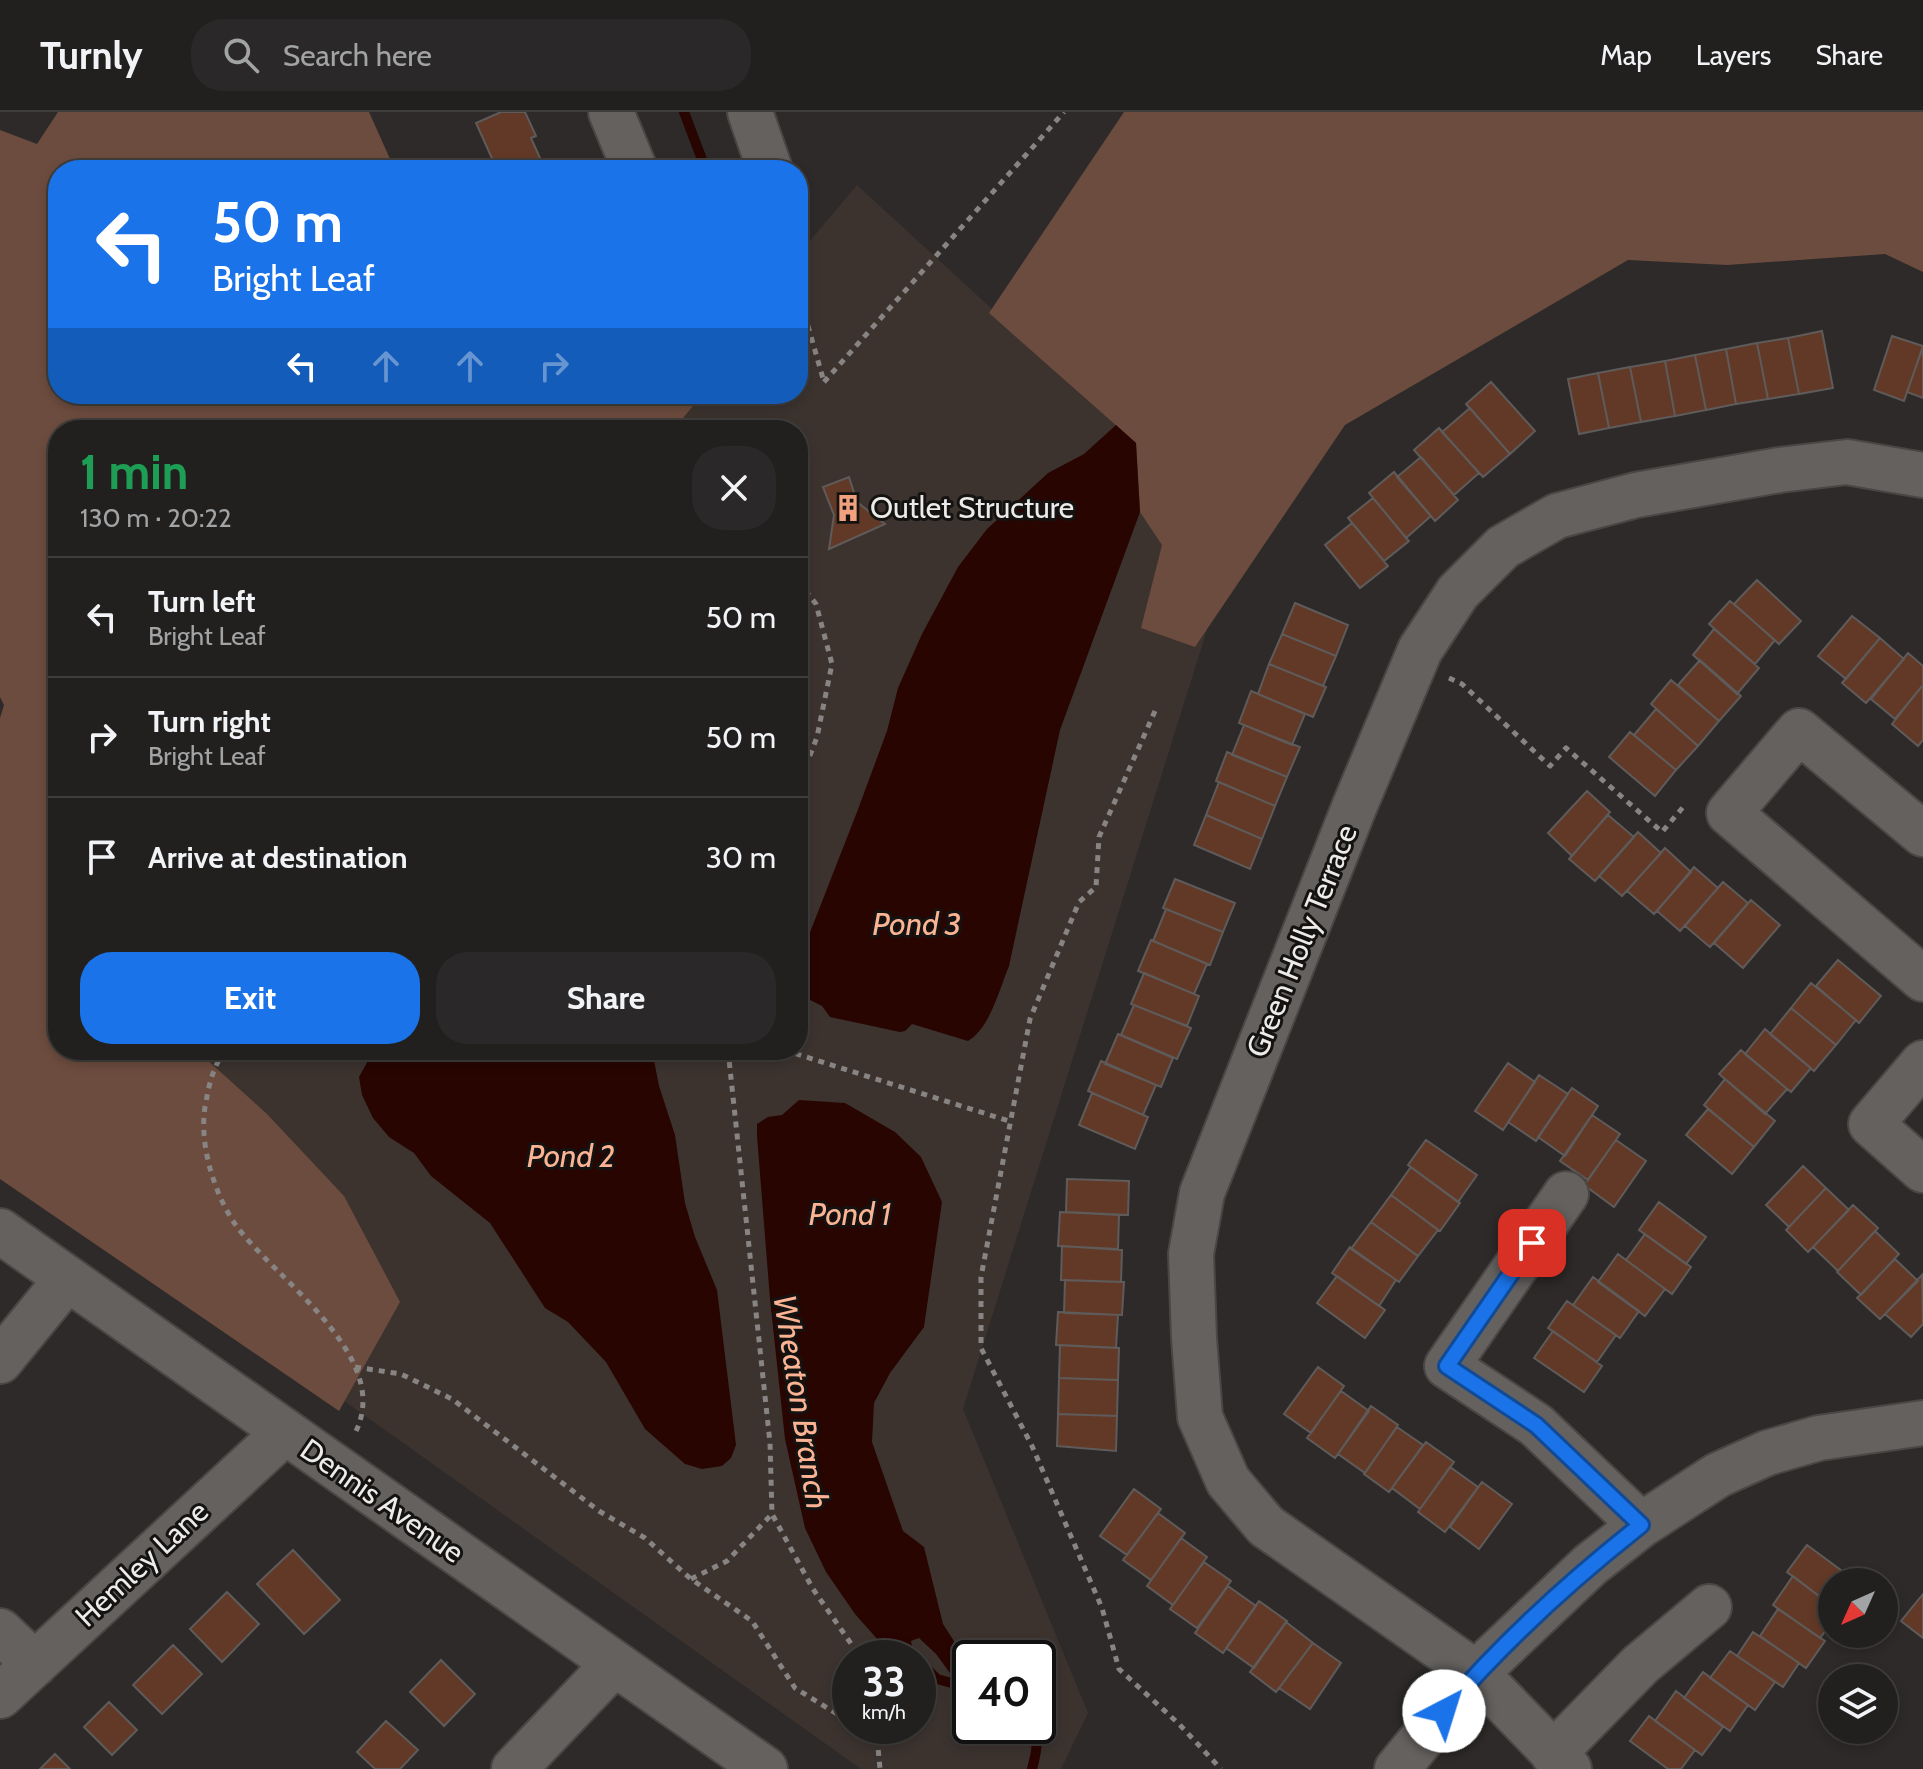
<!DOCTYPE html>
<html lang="en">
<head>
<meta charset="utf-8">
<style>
  body { margin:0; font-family:Cabin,sans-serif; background:#2a2828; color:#f1f3f6; height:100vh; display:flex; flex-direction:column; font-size:30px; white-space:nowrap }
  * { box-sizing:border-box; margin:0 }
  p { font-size:26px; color:#a2a3a4 }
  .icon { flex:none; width:44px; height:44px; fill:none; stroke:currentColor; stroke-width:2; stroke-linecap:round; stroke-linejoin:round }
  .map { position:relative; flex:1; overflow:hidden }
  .drawer { position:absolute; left:48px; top:308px; width:760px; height:640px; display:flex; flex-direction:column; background:#22201f; border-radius:32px; box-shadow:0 4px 12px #0003,0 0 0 2px #3f3e3d }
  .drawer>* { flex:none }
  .hud { position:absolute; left:48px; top:48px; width:760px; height:244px; border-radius:32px; box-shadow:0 4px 12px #0003,0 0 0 2px #3f3e3d; background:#1a73e8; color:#fff; overflow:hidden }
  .needle { width:52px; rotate:225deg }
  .tools { position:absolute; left:1818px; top:1456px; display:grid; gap:16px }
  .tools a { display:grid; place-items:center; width:80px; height:80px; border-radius:50%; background:#22201f; box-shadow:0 4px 12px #0003,0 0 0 2px #3f3e3d; font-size:40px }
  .speed { position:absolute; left:832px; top:1528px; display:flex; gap:16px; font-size:40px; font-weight:700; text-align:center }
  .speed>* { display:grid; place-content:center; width:104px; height:104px; border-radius:50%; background:#22201f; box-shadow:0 4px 12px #0003,0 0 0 2px #3f3e3d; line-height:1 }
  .speed small { font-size:20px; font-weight:400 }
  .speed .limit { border:4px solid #111; border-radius:12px; background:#fff; color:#111 }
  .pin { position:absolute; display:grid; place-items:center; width:68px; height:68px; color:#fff; margin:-34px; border-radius:16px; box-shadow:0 4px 12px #0006 }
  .me { position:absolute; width:88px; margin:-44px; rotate:40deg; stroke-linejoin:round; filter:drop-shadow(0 0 6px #0008) }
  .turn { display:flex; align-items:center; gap:28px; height:168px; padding:0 32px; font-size:36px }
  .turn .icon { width:104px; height:104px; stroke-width:2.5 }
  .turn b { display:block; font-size:56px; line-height:68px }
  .lanes { display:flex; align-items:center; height:76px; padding:0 32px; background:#0003; justify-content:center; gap:40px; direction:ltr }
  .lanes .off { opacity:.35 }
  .round { display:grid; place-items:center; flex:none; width:84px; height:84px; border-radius:32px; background:#2a2828 }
  .head { display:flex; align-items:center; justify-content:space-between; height:136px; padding:0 32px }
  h1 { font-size:48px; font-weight:700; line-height:60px; color:#1e9e55 }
  .primary-button { display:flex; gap:16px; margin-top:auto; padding:16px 32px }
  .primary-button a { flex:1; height:92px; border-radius:32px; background:#1a73e8; color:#fff; font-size:32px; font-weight:700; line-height:92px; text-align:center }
  .primary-button a+a { background:#2a2828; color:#f1f3f6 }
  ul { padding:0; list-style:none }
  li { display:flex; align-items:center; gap:24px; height:120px; padding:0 32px; border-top:2px solid #3f3e3d }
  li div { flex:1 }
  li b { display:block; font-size:30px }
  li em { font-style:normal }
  header { display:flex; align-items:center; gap:48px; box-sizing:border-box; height:112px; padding:0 40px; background:#22201f; border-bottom:2px solid #3f3e3d }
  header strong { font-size:38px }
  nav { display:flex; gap:44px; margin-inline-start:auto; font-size:28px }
  .search { width:560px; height:72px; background:#2a2828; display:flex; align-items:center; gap:20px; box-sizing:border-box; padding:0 28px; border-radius:32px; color:#a2a3a4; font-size:30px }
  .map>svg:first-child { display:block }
  .built { fill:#3c332f; fill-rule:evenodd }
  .green { fill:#6c4c3e }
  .water { fill:#280500 }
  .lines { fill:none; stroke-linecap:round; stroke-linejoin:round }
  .stream { stroke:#280500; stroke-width:10 }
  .building { fill:#623927; stroke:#5e5b5a; stroke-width:2 }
  .minor-casing { stroke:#494745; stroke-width:48 }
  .path { stroke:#878483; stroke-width:5; stroke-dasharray:6 6; stroke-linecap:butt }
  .minor { stroke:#64615f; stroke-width:44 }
  .route-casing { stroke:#114b97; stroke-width:20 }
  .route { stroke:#1a73e8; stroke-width:14 }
  .labels { text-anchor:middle; stroke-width:6; stroke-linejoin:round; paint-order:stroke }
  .poi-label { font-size:30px; fill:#edebea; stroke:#141312; text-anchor:start }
  .street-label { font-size:30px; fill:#edebea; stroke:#141312 }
  .water-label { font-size:32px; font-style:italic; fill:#fcb394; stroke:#141312 }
</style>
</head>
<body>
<header>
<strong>Turnly</strong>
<div class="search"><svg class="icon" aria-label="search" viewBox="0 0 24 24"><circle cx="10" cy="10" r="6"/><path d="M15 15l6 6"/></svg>Search here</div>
<nav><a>Map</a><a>Layers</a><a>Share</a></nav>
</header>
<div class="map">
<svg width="1923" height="1657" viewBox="0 0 1923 1657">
  <rect width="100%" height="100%" fill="#2d2a29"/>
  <path class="built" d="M 857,73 L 1237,422 L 963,1297 L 1088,1601 L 1061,1657 L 861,1657 L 21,1059 L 124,938 L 798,938 L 798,318 L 649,318 L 680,282 L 798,282 L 798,143 ZM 850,1546 L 918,1546 L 918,1614 L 850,1614 ZM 970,1546 L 1038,1546 L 1038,1614 L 970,1614 Z"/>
  <path class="green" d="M 58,0 L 369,0 L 395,58 L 58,58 L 58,282 L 703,282 L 673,318 L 58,318 L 58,938 L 196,938 L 267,1002 L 344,1084 L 400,1190 L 339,1299 L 0,1067 L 0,606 L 4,593 L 0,585 L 0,18 L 37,32 Z
    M 1124,0 L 1923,0 L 1923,160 L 1885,142 L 1727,153 L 1628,148 L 1345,313 L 1195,535 L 1141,516 L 1162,433 L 1140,400 L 1136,331 L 989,201 Z"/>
  <path class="water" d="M 1116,313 L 1136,331 L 1140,400 L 1060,618 L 1009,854 C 999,878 990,916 968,929 L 912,912 L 905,919 L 900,920 L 830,905 L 822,894 L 798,882 L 798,851 L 857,700 L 887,619 L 898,576 L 922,522 L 958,455 L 987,417 L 1011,395 L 1048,361 L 1084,342 Z
    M 374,938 L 652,938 L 659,974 L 675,1023 L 685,1091 L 695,1125 L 717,1178 L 736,1333 L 731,1346 L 722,1354 L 702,1357 L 685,1352 L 645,1317 L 606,1250 L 568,1210 L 545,1196 L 490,1111 L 431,1064 L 414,1041 L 389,1025 L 373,1006 L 362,983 L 359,965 Z
    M 799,988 L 845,991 L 895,1020 L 921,1045 L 942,1090 L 924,1215 L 890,1261 L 874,1291 L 872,1330 L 903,1419 L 924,1435 L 943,1512 L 970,1554 L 970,1588 L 936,1542 L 919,1526 L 911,1529 L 914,1546 L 898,1546 L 886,1537 L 855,1502 L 826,1460 L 805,1416 L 785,1327 L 770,1187 L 757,1024 L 757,1012 L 768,1005 L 782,1003 Z
    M 1038,1612 L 1048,1613 L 1050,1624 L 1037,1633 L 998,1614 L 1038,1614 Z"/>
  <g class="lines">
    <path class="stream" d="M 684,0 L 706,58
      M 918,1549 L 937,1567 L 970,1576
      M 1026,1614 C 1042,1625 1036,1641 1032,1657"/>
  </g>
  <path class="building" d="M 501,0 L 525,0 L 536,24 L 531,26 L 544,55 L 537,58 L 485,58 L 495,53 L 476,11 Z
    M 1822,219 L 1833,276 L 1799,282 L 1788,226 Z
    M 1892,224 L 1923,234 L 1904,289 L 1874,278 Z
    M 1788,226 L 1799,282 L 1768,287 L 1757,231 Z
    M 1757,231 L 1768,287 L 1736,292 L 1726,237 Z
    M 1923,235 L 1923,286 L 1907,280 Z
    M 1726,237 L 1736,292 L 1706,298 L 1695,243 Z
    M 1695,243 L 1706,298 L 1675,304 L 1665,249 Z
    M 1665,249 L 1675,304 L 1641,310 L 1630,255 Z
    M 1630,255 L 1641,310 L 1609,316 L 1598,261 Z
    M 1598,261 L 1609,316 L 1579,322 L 1568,267 Z
    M 1491,270 L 1535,319 L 1510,342 L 1466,292 Z
    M 1470,296 L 1510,342 L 1483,365 L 1442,320 Z
    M 1439,316 L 1479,361 L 1454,383 L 1414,338 Z
    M 1421,345 L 1458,388 L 1435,409 L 1397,365 Z
    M 1394,360 L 1431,404 L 1406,426 L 1369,381 Z
    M 849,365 L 857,390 L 885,412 L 829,437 L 834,403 L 823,375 Z
    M 1373,386 L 1409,429 L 1384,449 L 1348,406 Z
    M 1352,411 L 1388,454 L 1360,476 L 1325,433 Z
    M 1757,468 L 1801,509 L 1779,532 L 1734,492 Z
    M 1730,489 L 1775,528 L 1755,552 L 1709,512 Z
    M 1295,491 L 1348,513 L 1336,544 L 1282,522 Z
    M 1852,504 L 1880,526 L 1846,567 L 1818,544 Z
    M 1714,517 L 1759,556 L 1737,582 L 1693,543 Z
    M 1282,522 L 1336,544 L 1323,574 L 1269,552 Z
    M 1880,526 L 1904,547 L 1866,591 L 1842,571 Z
    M 1908,541 L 1923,554 L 1923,573 L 1895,607 L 1871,587 Z
    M 1700,548 L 1741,584 L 1719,609 L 1678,573 Z
    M 1269,552 L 1326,575 L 1313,605 L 1258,582 Z
    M 1671,568 L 1719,609 L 1698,634 L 1651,592 Z
    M 1923,573 L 1923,628 L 1918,634 L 1892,612 Z
    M 1251,579 L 1305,602 L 1292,633 L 1239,611 Z
    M 1656,597 L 1698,634 L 1676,658 L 1634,623 Z
    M 1244,613 L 1300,635 L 1287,665 L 1232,643 Z
    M 1630,620 L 1676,658 L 1655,684 L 1609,645 Z
    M 1227,640 L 1287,665 L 1275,694 L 1216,669 Z
    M 1219,670 L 1275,694 L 1262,727 L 1206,703 Z
    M 1587,679 L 1610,700 L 1572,744 L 1548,721 Z
    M 1206,703 L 1262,727 L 1250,757 L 1194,733 Z
    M 1608,703 L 1634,725 L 1595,769 L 1569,747 Z
    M 1638,720 L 1661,741 L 1622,784 L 1599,764 Z
    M 1665,736 L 1691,760 L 1654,802 L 1627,779 Z
    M 1694,755 L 1718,776 L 1680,819 L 1657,799 Z
    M 1175,767 L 1235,791 L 1223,820 L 1163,796 Z
    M 1723,770 L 1748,791 L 1710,835 L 1685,814 Z
    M 1751,788 L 1780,813 L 1743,856 L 1714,831 Z
    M 1166,797 L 1223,820 L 1210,853 L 1153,829 Z
    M 1151,828 L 1207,852 L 1194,882 L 1138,859 Z
    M 1838,848 L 1881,884 L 1859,911 L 1816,874 Z
    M 1144,861 L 1199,884 L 1187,914 L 1131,892 Z
    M 1811,871 L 1856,908 L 1836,933 L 1791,896 Z
    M 1134,893 L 1191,916 L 1177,947 L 1121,923 Z
    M 1791,896 L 1836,933 L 1814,959 L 1770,922 Z
    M 1765,917 L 1811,956 L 1791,980 L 1745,942 Z
    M 1118,922 L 1173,946 L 1161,975 L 1105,952 Z
    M 1741,938 L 1787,977 L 1765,1002 L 1719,962 Z
    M 1101,949 L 1156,973 L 1143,1003 L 1088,979 Z
    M 1508,951 L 1535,970 L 1503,1018 L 1475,999 Z
    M 1539,963 L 1568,982 L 1536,1029 L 1508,1010 Z
    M 1725,967 L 1775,1009 L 1754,1035 L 1704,993 Z
    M 1572,976 L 1598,994 L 1565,1044 L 1538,1025 Z
    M 1092,981 L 1148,1005 L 1135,1037 L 1079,1013 Z
    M 1708,997 L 1754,1035 L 1732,1062 L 1686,1023 Z
    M 1592,1003 L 1620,1022 L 1588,1068 L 1560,1049 Z
    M 1426,1028 L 1477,1063 L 1458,1090 L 1408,1053 Z
    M 1616,1028 L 1646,1049 L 1614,1095 L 1584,1073 Z
    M 1803,1054 L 1826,1076 L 1789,1115 L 1766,1093 Z
    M 1411,1055 L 1460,1091 L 1440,1119 L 1391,1083 Z
    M 1067,1067 L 1129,1069 L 1128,1103 L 1066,1100 Z
    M 1826,1076 L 1849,1098 L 1808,1140 L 1786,1118 Z
    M 1391,1083 L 1438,1118 L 1418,1144 L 1371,1110 Z
    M 1659,1090 L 1706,1125 L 1686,1152 L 1639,1118 Z
    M 1853,1093 L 1878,1116 L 1838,1159 L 1813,1135 Z
    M 1060,1100 L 1119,1103 L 1118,1137 L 1058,1134 Z
    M 1371,1110 L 1418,1144 L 1399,1170 L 1351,1137 Z
    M 1875,1119 L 1899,1142 L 1861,1183 L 1837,1160 Z
    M 1645,1122 L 1691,1155 L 1672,1182 L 1626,1148 Z
    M 1062,1134 L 1122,1138 L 1121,1170 L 1061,1168 Z
    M 1350,1135 L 1396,1168 L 1379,1194 L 1332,1161 Z
    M 1618,1142 L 1665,1177 L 1645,1204 L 1598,1170 Z
    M 1895,1147 L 1918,1169 L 1880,1207 L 1857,1186 Z
    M 1922,1163 L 1923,1212 L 1911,1225 L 1885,1202 Z
    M 1337,1164 L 1385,1198 L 1365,1226 L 1317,1191 Z
    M 1593,1165 L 1639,1199 L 1620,1226 L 1573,1193 Z
    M 1065,1168 L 1124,1170 L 1122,1203 L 1064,1201 Z
    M 1567,1189 L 1616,1223 L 1597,1250 L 1548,1216 Z
    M 1058,1200 L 1118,1203 L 1116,1236 L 1056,1233 Z
    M 1553,1219 L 1602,1254 L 1584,1280 L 1534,1246 Z
    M 1060,1233 L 1119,1236 L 1118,1268 L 1059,1266 Z
    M 1318,1255 L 1344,1274 L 1311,1321 L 1284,1302 Z
    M 1059,1266 L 1118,1268 L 1117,1304 L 1058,1302 Z
    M 1341,1279 L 1369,1299 L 1335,1346 L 1307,1326 Z
    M 1371,1294 L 1398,1313 L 1365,1361 L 1338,1342 Z
    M 1058,1302 L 1117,1304 L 1116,1339 L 1057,1334 Z
    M 1397,1315 L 1423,1333 L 1389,1380 L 1364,1362 Z
    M 1426,1330 L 1454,1350 L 1420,1397 L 1392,1376 Z
    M 1450,1355 L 1478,1375 L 1445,1420 L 1418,1400 Z
    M 1482,1370 L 1512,1392 L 1479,1437 L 1450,1415 Z
    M 1134,1377 L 1161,1397 L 1127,1443 L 1100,1424 Z
    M 1158,1401 L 1185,1421 L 1151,1468 L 1123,1448 Z
    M 1181,1426 L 1207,1445 L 1173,1493 L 1147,1474 Z
    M 1807,1433 L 1853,1467 L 1851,1470 L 1832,1470 L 1832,1494 L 1787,1460 Z
    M 293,1438 L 340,1488 L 304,1522 L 257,1472 Z
    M 1204,1450 L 1231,1469 L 1197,1516 L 1170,1497 Z
    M 1793,1464 L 1832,1494 L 1832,1510 L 1820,1526 L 1773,1493 Z
    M 1228,1474 L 1256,1494 L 1223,1541 L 1195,1521 Z
    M 227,1480 L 259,1512 L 222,1550 L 190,1517 Z
    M 1923,1482 L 1923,1526 L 1901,1509 Z
    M 1259,1489 L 1287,1509 L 1254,1556 L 1226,1536 Z
    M 1778,1497 L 1825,1529 L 1806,1556 L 1760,1524 Z
    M 1286,1510 L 1313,1531 L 1276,1580 L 1250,1560 Z
    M 1753,1520 L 1799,1551 L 1783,1575 L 1737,1544 Z
    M 1313,1531 L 1341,1551 L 1310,1597 L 1279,1576 Z
    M 173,1533 L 202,1562 L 162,1602 L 133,1573 Z
    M 1730,1539 L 1775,1570 L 1755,1598 L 1710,1566 Z
    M 441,1548 L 475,1582 L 444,1614 L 410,1580 Z
    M 1703,1560 L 1748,1593 L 1730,1619 L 1684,1586 Z
    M 1676,1579 L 1723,1615 L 1702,1643 L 1655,1609 Z
    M 109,1590 L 137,1618 L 112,1643 L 84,1615 Z
    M 1649,1604 L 1695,1638 L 1681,1657 L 1668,1657 L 1630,1629 Z
    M 386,1609 L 418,1638 L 400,1657 L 375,1657 L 357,1640 Z
    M 55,1642 L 70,1657 L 40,1657 Z"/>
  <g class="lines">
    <g class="minor-casing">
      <path id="minor" d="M 611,0 L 635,58
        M 750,0 L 770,58
        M 1923,722 L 1799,619 L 1729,701 L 1923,867
        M 1923,951 L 1871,1012 L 1923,1058
        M 1566,1082 L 1447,1254 L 1536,1313 L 1641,1413
        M 0,1119 L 765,1657
        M 0,1249 L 67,1167
        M 0,1519 L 35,1552
        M 0,1584 L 284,1321
        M 1553,1642 L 1640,1553 L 1709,1495
        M 514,1657 L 614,1552
        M 1397,1657 L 1476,1561 L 1590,1453 L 1641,1413 L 1718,1363 L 1767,1341 L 1819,1326 L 1923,1311
        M 1569,1657 L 1476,1561 L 1266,1414 L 1228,1369 L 1200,1305 L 1194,1226 L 1191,1142 L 1202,1081 L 1355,693 L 1420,538 L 1458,480 L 1503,435 L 1557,404 L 1636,383 L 1780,358 L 1847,350 L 1923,363"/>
    </g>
    <path class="path" d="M 798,179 L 824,270
      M 824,270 L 1064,0
      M 798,469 L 816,492 L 832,552 L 817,625 L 798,675
      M 1449,566 L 1462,572 L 1550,654 L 1566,636 L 1662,720 L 1684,694
      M 1155,599 L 1099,725 L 1096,775 L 1079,790 L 1030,907 L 981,1165 L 981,1236 L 1032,1334 L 1102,1496 L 1119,1557 L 1179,1612 L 1221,1657
      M 225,938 C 212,957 209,973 205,995 C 199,1032 214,1081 235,1112 C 273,1166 397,1245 354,1323
      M 728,938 L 770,1331 L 772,1402 L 813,1477 L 861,1546
      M 784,938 L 1012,1010
      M 355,1255 L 401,1262 L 452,1287 L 599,1399 L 645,1426 L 691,1467 L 752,1509 L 795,1576 L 850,1610
      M 691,1467 L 727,1449 L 772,1402
      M 856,1614 L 877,1627
      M 876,1614 L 880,1657"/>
    <use href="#minor" class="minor"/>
  </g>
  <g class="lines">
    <g class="route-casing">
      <path id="route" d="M 1444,1599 C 1503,1530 1570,1469 1641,1413 L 1536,1313 L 1447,1254 L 1532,1131"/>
    </g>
    <use href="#route" class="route"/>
  </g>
  <defs>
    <g id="building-bare" transform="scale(2.16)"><path d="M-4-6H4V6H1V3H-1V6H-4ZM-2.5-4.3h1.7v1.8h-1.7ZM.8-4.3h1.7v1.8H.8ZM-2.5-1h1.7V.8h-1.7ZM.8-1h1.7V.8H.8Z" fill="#f2a17e" stroke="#141312" stroke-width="2.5" paint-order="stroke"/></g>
  </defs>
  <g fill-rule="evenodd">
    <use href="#building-bare" x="848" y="396"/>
  </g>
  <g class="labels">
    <g class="poi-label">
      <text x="870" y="406">Outlet Structure</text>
    </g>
    <g class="street-label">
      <text transform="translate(1302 829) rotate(-68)" y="10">Green Holly Terrace</text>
      <text transform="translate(382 1389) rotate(35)" y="10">Dennis Avenue</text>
      <text transform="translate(142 1452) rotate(-43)" y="10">Hemley Lane</text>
    </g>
    <g class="water-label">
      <text x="917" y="823">Pond 3</text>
      <text x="571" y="1055">Pond 2</text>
      <text x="850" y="1113">Pond 1</text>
      <text transform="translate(801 1290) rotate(81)" y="11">Wheaton Branch</text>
    </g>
  </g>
</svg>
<div class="tools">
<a><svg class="needle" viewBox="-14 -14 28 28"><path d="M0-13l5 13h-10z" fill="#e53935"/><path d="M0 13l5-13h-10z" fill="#a2a3a4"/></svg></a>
<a><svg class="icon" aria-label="layers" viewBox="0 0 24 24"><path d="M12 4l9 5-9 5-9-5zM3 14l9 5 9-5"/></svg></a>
</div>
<div class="speed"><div>33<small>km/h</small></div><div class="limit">40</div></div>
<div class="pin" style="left:1532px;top:1131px;background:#d93025"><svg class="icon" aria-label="arrive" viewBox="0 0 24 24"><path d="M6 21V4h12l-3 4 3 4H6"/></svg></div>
<svg class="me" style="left:1444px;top:1599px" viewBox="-20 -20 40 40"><circle r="19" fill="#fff"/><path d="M0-13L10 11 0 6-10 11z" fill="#1a73e8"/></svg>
<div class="hud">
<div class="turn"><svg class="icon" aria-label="left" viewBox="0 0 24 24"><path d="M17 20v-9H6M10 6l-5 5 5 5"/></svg><div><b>50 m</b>Bright Leaf</div></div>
<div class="lanes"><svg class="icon" aria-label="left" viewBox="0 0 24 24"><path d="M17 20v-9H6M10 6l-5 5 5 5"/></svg><svg class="icon off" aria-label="ahead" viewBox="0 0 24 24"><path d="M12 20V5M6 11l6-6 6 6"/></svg><svg class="icon off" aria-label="ahead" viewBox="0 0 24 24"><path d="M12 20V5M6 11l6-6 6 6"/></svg><svg class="icon off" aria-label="right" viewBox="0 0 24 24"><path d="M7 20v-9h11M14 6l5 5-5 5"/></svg></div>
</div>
<section class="drawer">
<div class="head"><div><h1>1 min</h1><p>130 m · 20:22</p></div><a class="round"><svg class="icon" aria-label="close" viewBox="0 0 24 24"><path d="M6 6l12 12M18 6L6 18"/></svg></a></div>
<ul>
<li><svg class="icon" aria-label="left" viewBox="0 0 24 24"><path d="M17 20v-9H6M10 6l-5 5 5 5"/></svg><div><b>Turn left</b><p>Bright Leaf</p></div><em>50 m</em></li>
<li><svg class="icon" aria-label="right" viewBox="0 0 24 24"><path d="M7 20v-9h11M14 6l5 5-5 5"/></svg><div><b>Turn right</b><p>Bright Leaf</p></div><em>50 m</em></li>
<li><svg class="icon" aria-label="arrive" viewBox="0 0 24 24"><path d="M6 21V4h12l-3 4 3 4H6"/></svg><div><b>Arrive at destination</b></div><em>30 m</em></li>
</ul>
<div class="primary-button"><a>Exit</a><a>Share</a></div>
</section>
</div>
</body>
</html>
